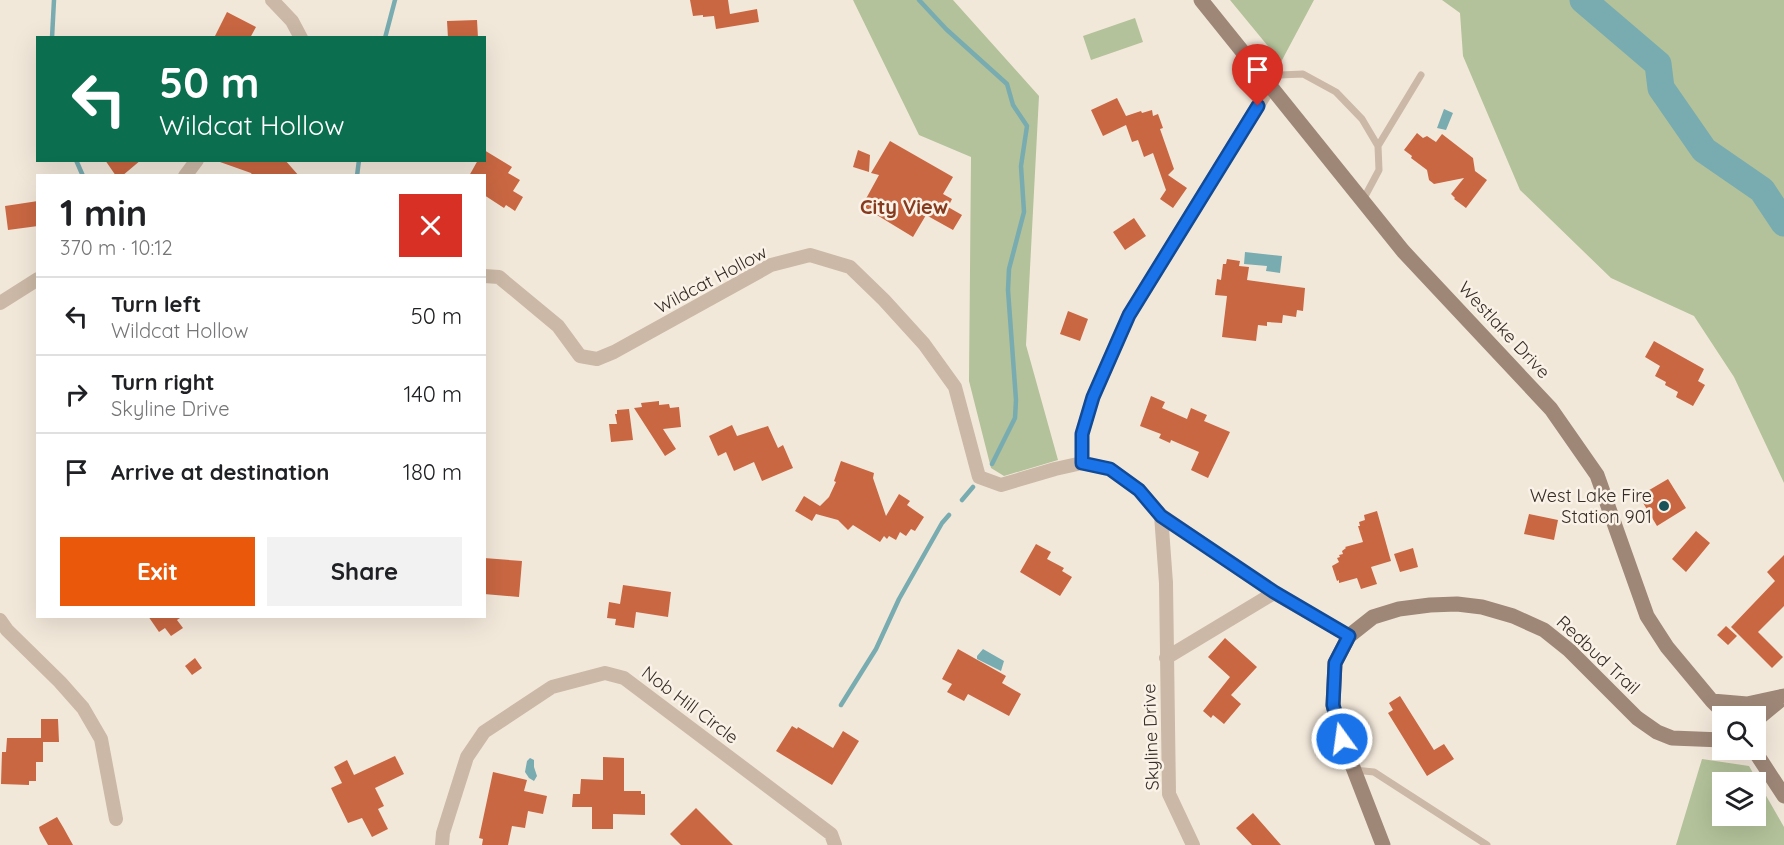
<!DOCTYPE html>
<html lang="en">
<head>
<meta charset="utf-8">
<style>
  body { margin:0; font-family:Quicksand,sans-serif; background:#f2f2f2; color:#202124; height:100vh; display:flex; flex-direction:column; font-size:22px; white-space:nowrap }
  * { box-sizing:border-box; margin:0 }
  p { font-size:20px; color:#757577 }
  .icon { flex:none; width:33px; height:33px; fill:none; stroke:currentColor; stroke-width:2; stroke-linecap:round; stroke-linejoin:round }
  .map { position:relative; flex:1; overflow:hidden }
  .drawer { position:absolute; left:36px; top:174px; width:450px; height:444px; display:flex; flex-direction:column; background:#fff; border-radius:0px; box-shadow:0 6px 24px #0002 }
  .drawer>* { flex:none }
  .top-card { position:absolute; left:36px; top:36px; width:450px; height:126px; border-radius:0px; box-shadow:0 6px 24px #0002; background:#0b6e4f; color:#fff; overflow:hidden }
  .controls { position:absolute; left:1712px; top:706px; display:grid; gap:12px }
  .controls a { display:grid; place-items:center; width:54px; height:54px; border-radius:0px; background:#fff; box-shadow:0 6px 24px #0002; font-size:30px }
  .pin { position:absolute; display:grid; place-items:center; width:51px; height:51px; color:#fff; margin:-62px -26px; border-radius:50% 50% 50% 0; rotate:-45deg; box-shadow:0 0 6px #0007 }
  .pin .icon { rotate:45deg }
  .me { position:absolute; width:66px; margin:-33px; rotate:346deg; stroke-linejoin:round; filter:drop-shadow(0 0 4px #0008) }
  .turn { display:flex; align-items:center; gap:21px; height:126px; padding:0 24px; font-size:27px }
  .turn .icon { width:78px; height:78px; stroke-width:2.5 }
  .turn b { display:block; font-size:42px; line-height:51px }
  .round { display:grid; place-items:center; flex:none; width:63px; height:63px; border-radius:0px; background:#f2f2f2 }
  .headline { display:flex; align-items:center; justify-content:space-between; height:102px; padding:0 24px }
  h1 { font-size:36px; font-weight:700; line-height:45px }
  .primary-button { display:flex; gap:12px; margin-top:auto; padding:12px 24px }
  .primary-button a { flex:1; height:69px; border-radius:0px; background:#ea580c; color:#fff; font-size:24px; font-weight:700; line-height:69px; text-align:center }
  .primary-button a+a { background:#f2f2f2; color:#202124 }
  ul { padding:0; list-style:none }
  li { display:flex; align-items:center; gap:18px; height:78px; padding:0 24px; border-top:2px solid #e0e0e0 }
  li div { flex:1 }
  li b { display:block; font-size:22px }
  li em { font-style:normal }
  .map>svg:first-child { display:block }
  .green { fill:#b3c29a; fill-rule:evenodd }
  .water { fill:#78acb0 }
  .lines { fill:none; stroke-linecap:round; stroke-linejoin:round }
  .stream { stroke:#78acb0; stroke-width:4.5 }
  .river { stroke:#78acb0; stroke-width:27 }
  .building { fill:#c96742 }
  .lane { stroke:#cbb8a6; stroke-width:7 }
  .street { stroke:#cbb8a6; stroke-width:14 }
  .secondary { stroke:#9e8777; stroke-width:15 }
  .route-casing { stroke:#114b97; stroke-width:15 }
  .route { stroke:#1a73e8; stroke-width:10 }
  .poi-dot { fill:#1c5259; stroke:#faf2e7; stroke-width:2 }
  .labels { text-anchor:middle; stroke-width:5; stroke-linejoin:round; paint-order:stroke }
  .street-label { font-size:18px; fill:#362c27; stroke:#faf2e7 }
  .poi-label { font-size:18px; fill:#362c27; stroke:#faf2e7; text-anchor:end }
  .neighbourhood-label { font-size:20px; font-weight:bold; fill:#873b1e; stroke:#faf2e7 }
</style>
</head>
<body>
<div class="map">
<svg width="1784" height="845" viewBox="0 0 1784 845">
  <rect width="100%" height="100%" fill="#f2e8da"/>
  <path class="green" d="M 853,0 L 953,0 L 1039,96 L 1026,345 L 1058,460 L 1004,476 L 991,468 L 969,381 L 971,157 L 919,135 Z
    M 1230,0 L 1314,0 L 1281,62 Z
    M 1442,0 L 1784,0 L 1784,483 L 1734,377 L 1694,316 L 1611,278 L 1520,190 L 1463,56 L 1460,13 Z
    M 1135,18 L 1143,42 L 1091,60 L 1083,36 Z
    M 1702,759 L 1749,766 L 1784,827 L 1784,845 L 1676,845 ZM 1722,783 L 1755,783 L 1755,816 L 1722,816 Z"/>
  <path class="water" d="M 1444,109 L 1453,113 L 1446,130 L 1437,128 Z
    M 1245,252 L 1282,256 L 1280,273 L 1266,271 L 1267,266 L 1244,264 Z
    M 983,649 L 1004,661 L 1001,671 L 977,659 L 977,656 Z
    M 530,758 L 534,760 L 534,767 L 537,776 L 534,781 L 529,778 L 525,772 L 527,761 Z"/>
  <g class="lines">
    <path class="stream" d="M 919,0 L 946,29 L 1007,84 L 1013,105 L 1027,126 L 1021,166 L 1024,212 L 1009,269 L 1008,290 L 1016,400 L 1015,418 L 992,464
      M 52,38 L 54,0
      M 385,38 L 395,0
      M 76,160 L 83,176
      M 357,176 L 359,160
      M 962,500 L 973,487
      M 841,705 L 876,649 L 899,599 L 942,523 L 949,515"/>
    <path class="river" d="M 1583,0 L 1658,64 L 1661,88 L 1704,150 L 1762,190 L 1784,223"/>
  </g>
  <path class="building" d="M 690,0 L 728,0 L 730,14 L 757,9 L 759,22 L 716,29 L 714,16 L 703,17 L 703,15 L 693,16 Z
    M 227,12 L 256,27 L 250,38 L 214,38 Z
    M 477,20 L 478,38 L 448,38 L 447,21 Z
    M 1117,98 L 1126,116 L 1141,111 L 1142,113 L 1152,110 L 1153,116 L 1158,114 L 1163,128 L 1160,129 L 1174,169 L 1168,175 L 1187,188 L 1173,208 L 1160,199 L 1166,190 L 1153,153 L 1144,157 L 1138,140 L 1132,142 L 1126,125 L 1103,136 L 1091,110 Z
    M 1417,133 L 1423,138 L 1427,136 L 1436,142 L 1442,134 L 1473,158 L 1475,171 L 1487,180 L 1466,208 L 1454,199 L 1455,198 L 1451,194 L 1464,178 L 1434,184 L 1429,180 L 1427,170 L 1411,158 L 1412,156 L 1404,150 Z
    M 890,141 L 953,177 L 943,194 L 952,199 L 948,207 L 962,215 L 953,230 L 926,215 L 913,237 L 862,206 L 879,175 L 871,173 Z
    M 484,150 L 512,167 L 508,173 L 520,180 L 513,191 L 523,197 L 515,211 L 506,205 L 504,208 L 484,195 L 484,176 L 469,176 L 478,160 L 484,160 Z
    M 858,150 L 870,155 L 869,172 L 853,167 Z
    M 105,160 L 141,160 L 122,176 L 116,176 Z
    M 221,160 L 285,160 L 299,176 L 253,176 L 251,173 L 220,162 Z
    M 38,201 L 38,226 L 8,230 L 5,206 Z
    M 1134,218 L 1146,236 L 1125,250 L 1113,232 Z
    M 1227,259 L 1240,261 L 1239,266 L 1249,267 L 1247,280 L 1305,288 L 1303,311 L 1297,310 L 1296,317 L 1283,315 L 1282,323 L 1267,322 L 1267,326 L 1258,325 L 1256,341 L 1222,337 L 1227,296 L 1215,295 L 1217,279 L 1221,280 L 1223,264 L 1226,264 Z
    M 1068,311 L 1088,319 L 1080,341 L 1060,334 Z
    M 1654,341 L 1704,369 L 1698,381 L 1705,385 L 1693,406 L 1676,397 L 1678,392 L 1665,385 L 1666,382 L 1655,376 L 1660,366 L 1645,357 Z
    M 1151,396 L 1165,402 L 1162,408 L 1187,419 L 1191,408 L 1207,415 L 1204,421 L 1230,432 L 1208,478 L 1191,470 L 1199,452 L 1171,440 L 1170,443 L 1159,438 L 1161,434 L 1140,426 Z
    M 659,401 L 659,405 L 669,404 L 670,408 L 679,407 L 681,427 L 663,429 L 676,449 L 665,456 L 634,408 L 642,407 L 641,403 Z
    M 629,409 L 633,440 L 611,442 L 609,424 L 617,424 L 615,414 L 617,414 L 617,410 Z
    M 732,425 L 737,436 L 768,426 L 778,448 L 783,445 L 793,468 L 762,481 L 754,462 L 734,471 L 726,452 L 718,456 L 709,436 Z
    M 841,461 L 874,473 L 873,478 L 886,516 L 899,494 L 910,501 L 907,505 L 924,517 L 915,531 L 911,529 L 906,536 L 900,532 L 896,540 L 889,536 L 887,539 L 884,536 L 880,542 L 853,525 L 848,530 L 838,520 L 816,514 L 812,521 L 795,511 L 804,496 L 820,506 L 829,497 L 836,482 L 834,481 Z
    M 1668,479 L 1686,508 L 1657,526 L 1639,496 Z
    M 1377,511 L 1391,561 L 1371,567 L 1377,584 L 1361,589 L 1357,578 L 1339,583 L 1339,580 L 1337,581 L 1332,566 L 1339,562 L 1337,558 L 1340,557 L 1339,555 L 1343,554 L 1342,551 L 1346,548 L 1345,547 L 1363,542 L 1358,526 L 1360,526 L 1359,522 L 1365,520 L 1364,515 Z
    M 1529,514 L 1558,520 L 1554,540 L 1524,534 Z
    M 1696,531 L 1710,543 L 1686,572 L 1672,559 Z
    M 1036,544 L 1051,552 L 1047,559 L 1064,568 L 1062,571 L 1072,577 L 1060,596 L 1020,572 Z
    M 1413,548 L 1418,567 L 1400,572 L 1394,554 Z
    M 1784,555 L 1784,606 L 1758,632 L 1783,657 L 1772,668 L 1731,627 L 1775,581 L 1767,572 Z
    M 484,558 L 522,561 L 519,597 L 484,594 Z
    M 623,585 L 671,592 L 668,617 L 636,612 L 634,628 L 615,625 L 616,619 L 607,618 L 609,602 L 620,604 Z
    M 148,616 L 183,616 L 177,620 L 183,628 L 171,636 L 165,628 L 159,632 Z
    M 1726,626 L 1737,636 L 1728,645 L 1717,635 Z
    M 1225,638 L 1257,667 L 1231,695 L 1241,704 L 1224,724 L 1213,715 L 1211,718 L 1203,711 L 1230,677 L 1208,657 Z
    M 958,649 L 1006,676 L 1002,683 L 1021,694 L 1009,716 L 968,694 L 964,701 L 947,692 L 952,684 L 942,679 Z
    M 195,658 L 202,668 L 192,675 L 185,666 Z
    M 1400,696 L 1434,750 L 1444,744 L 1454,759 L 1427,776 L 1388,713 L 1393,710 L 1389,703 Z
    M 41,719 L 58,719 L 59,742 L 43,742 L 43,762 L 36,762 L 36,781 L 29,781 L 29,785 L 1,784 L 2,752 L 6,752 L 7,738 L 41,738 Z
    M 792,726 L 797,729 L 798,727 L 833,748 L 843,731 L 859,741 L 832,785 L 776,751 Z
    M 395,756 L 404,774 L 375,788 L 384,806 L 378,809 L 388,829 L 372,837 L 362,818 L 348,823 L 331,788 L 342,783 L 334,767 L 347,760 L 354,775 Z
    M 603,757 L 624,758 L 624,791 L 641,791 L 641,794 L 645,794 L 645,815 L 613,814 L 613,829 L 592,829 L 592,807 L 572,807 L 573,794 L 580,794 L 581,779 L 603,780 Z
    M 493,772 L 527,780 L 524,791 L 547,796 L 543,814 L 528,811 L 525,828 L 512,826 L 508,845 L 482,845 L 483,839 L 479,838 Z
    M 696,808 L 733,845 L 681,845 L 670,834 Z
    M 1253,813 L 1281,845 L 1252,845 L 1236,828 Z
    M 57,817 L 63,827 L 73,845 L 48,845 L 40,831 L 39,827 Z"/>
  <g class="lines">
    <path class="lane" d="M 1270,86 L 1280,75 L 1303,74 L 1336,92 L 1362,119 L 1378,146 L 1379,170 L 1363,200
      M 1378,146 L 1421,75
      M 1354,770 L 1374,772 L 1487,845"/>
    <path class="street" d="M 272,0 L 292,21 L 301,38
      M 185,176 L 197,160
      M 484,276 L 499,277 L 558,326 L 580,356 L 597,359 L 614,352 L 771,265 L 810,255 L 850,267 L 884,300 L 924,344 L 955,387 L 979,477 L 1001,485 L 1055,469 L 1082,463 L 1110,469 L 1139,490 L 1161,515 L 1274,593 L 1349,636
      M 0,303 L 38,279
      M 1082,463 L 1082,434 L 1093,397 L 1129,315 L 1270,86
      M 1161,515 L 1166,583 L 1169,794 L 1193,845
      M 0,620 L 7,630 L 60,682 L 83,708 L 101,739 L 116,819
      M 1166,658 L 1274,593
      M 442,845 L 443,833 L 467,757 L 484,732 L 552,687 L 605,673 L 624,678 L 831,834 L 835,845"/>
    <path class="secondary" d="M 1201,0 L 1403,251 L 1551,409 L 1597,475 L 1647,616 L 1667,647 L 1712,701 L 1728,717
      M 1712,701 L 1747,704 L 1784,696
      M 1755,721 L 1784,697
      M 1754,750 L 1784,796
      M 1383,845 L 1342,739 L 1333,705 L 1335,663 L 1349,636 L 1373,617 L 1399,609 L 1430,605 L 1457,604 L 1482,607 L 1513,616 L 1544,630 L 1569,650 L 1637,718 L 1657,732 L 1672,738 L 1722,740"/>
  </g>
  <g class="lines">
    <g class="route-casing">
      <path id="route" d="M 1258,106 L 1129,315 L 1093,397 L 1082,434 L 1082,463 L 1110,469 L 1139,490 L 1161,516 L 1274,592 L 1349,636 L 1335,663 L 1333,705 L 1342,739"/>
    </g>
    <use href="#route" class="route"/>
  </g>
  <circle class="poi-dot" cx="1664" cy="506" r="6"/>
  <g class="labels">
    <g class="street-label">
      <text transform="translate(711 280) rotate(-28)" y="6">Wildcat Hollow</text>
      <text transform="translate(1504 330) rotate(47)" y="6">Westlake Drive</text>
      <text transform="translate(1598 655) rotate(43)" y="6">Redbud Trail</text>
      <text transform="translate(690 705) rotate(37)" y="6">Nob Hill Circle</text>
      <text transform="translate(1151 737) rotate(-92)" y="6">Skyline Drive</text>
    </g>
    <g class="poi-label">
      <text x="1652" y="502">West Lake Fire<tspan x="1652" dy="21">Station 901</tspan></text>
    </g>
    <g class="neighbourhood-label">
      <text x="904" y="214">City View</text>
    </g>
  </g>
</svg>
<div class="controls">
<a><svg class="icon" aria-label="search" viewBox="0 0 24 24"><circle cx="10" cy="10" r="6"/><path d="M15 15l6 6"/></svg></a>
<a><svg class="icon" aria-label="layers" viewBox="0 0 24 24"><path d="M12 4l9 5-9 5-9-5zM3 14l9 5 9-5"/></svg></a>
</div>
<div class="pin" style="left:1258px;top:106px;background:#d93025"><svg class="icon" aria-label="arrive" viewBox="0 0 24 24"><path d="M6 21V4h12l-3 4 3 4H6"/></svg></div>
<svg class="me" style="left:1342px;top:739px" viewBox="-20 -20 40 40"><circle r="17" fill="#1a73e8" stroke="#fff" stroke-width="3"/><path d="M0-11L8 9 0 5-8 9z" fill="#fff"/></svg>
<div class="top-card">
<div class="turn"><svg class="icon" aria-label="left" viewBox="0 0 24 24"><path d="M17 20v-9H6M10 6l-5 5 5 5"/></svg><div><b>50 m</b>Wildcat Hollow</div></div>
</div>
<section class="drawer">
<div class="headline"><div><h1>1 min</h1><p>370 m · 10:12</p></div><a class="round" style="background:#d93025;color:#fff"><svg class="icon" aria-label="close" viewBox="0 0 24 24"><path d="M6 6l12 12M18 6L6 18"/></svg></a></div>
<ul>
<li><svg class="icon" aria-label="left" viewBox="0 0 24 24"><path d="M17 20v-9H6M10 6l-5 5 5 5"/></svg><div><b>Turn left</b><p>Wildcat Hollow</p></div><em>50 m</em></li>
<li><svg class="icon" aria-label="right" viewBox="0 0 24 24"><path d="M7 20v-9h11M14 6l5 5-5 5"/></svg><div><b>Turn right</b><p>Skyline Drive</p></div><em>140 m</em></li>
<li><svg class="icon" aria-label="arrive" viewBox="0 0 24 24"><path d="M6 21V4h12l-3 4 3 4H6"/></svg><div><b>Arrive at destination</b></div><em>180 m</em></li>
</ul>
<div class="primary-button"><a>Exit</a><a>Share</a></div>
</section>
</div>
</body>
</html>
